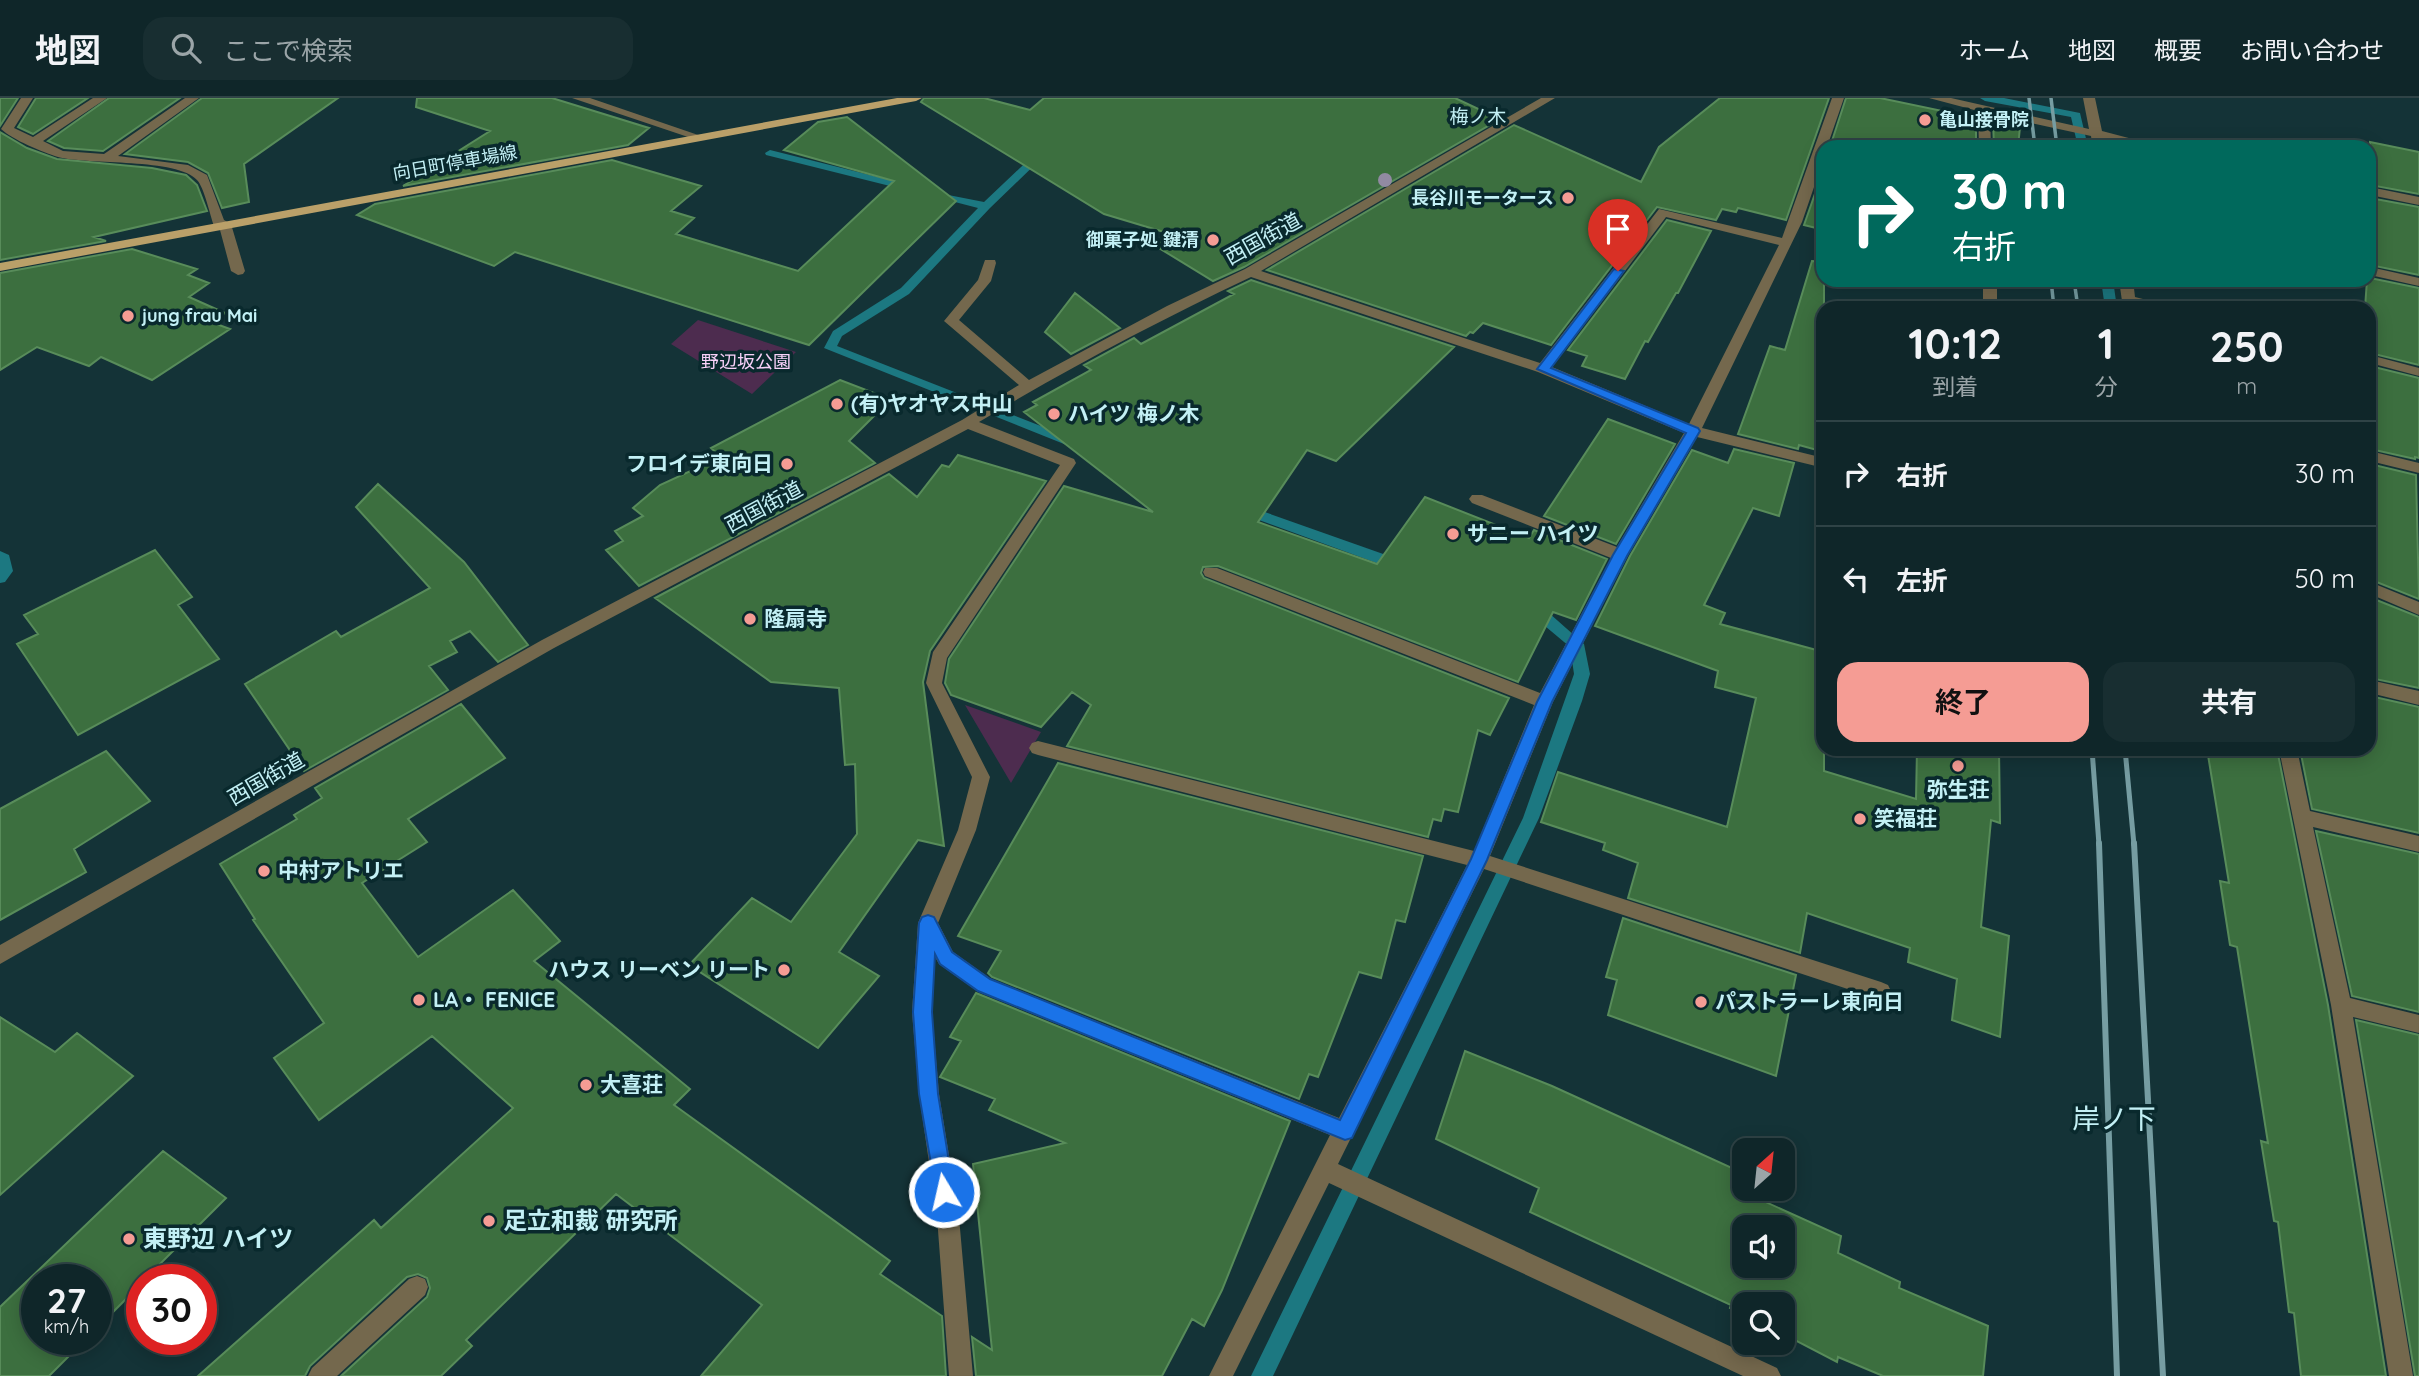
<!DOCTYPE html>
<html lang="ja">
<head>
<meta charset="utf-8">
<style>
  body { margin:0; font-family:Quicksand,"Noto Sans JP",sans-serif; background:#182e31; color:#f1f3f6; height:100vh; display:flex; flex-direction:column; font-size:26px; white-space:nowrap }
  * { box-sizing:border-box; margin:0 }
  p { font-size:23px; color:#9ba5a8 }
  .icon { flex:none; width:38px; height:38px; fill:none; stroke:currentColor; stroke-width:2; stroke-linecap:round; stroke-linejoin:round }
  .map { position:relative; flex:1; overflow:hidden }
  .side { position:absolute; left:1816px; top:203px; width:560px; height:455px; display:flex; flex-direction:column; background:#0f2629; border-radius:21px; box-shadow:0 4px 18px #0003,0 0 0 2px #2f4346 }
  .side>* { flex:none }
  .guide { position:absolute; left:1816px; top:42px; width:560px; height:147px; border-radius:21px; box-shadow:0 4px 18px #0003,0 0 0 2px #2f4346; background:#00695c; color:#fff; overflow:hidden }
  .needle { width:46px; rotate:27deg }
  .buttons { position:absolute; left:1732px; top:1040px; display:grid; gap:14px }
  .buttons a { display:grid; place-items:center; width:63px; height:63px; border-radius:14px; background:#0f2629; box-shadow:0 4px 18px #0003,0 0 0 2px #2f4346; font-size:35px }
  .speed { position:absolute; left:21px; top:1166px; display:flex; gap:14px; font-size:35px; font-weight:700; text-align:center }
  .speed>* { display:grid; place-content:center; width:91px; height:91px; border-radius:50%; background:#0f2629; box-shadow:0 4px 18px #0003,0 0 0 2px #2f4346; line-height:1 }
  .speed small { font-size:18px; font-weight:400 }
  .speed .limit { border:10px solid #d22; background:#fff; color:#111 }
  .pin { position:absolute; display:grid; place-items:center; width:60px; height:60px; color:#fff; margin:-72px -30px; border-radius:50% 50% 50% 0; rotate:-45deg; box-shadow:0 0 7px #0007 }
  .pin .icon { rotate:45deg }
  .me { position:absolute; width:77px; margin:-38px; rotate:351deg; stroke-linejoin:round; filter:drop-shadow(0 0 5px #0008) }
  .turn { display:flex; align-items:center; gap:24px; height:147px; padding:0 21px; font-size:32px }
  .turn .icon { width:91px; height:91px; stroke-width:2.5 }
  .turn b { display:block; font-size:49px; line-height:60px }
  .eta { display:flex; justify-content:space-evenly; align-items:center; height:119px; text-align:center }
  .eta b { font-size:42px; font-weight:700; line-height:49px }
  .primary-button { display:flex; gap:14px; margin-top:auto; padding:14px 21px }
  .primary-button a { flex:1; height:80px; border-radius:21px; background:#f59c94; color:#111; font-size:28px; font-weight:700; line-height:80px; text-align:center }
  .primary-button a+a { background:#182e31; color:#f1f3f6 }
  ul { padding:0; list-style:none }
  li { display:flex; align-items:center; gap:21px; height:105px; padding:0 21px; border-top:2px solid #2f4346 }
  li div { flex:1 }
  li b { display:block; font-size:26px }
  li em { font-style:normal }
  header { display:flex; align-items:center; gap:42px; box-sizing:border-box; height:98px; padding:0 35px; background:#0f2629; border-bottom:2px solid #2f4346 }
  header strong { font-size:33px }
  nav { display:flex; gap:38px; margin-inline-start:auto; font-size:24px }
  .search { width:490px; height:63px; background:#182e31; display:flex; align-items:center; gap:18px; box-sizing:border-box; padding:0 24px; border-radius:21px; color:#9ba5a8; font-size:26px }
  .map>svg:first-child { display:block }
  .green { fill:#4d2c4f }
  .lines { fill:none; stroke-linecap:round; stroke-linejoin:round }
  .stream { fill:#1c7881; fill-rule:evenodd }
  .building { fill:#3c6f3f; stroke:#588c5a; stroke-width:2; fill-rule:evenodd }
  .minor { fill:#74684d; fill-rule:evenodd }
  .major { fill:#baa069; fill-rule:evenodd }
  .rail-far2 { stroke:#769da2; stroke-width:3.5 }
  .rail-far1 { stroke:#769da2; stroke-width:5 }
  .rail { stroke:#769da2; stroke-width:6 }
  .tree { fill:#918aa2 }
  .route { fill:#1a73e8; stroke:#114b97; stroke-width:2 }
  .poi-dot { fill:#f59c94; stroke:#09292d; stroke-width:2.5 }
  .labels { text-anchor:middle; stroke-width:7; stroke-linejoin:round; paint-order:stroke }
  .far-poi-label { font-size:18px; font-weight:bold; fill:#c3f0f5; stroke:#09292d; text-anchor:start }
  .far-street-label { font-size:18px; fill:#c3f0f5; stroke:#09292d }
  .far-park-label { font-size:18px; fill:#f8d1f9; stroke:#09292d }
  .far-neighbourhood-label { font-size:19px; fill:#c3f0f5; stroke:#09292d }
  .street-label { font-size:21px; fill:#c3f0f5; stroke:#09292d }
  .poi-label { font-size:21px; font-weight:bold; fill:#c3f0f5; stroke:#09292d; text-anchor:start }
  .near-poi-label { font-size:24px; font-weight:bold; fill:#c3f0f5; stroke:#09292d; text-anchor:start }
  .near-neighbourhood-label { font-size:28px; fill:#c3f0f5; stroke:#09292d }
</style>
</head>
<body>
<header>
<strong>地図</strong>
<div class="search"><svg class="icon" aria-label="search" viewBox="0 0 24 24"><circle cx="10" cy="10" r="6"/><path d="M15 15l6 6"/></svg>ここで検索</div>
<nav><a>ホーム</a><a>地図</a><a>概要</a><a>お問い合わせ</a></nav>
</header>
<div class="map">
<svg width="2419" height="1278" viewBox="0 0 2419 1278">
  <rect width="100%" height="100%" fill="#143337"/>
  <path class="green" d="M 698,222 L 796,254 L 752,296 L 671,246 Z
    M 965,607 L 1041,634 L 1011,685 Z"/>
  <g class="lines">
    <path class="stream" d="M 1980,0 L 2004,0 L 2080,15 L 2088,49 L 2078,49 L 2071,19 L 1985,3 Z
      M 770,52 L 914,88 L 916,90 L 910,93 L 766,57 L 765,55 Z
      M 1039,52 L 1048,54 L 990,110 L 909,196 L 842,238 L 837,248 L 1079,343 L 1079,349 L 1074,350 L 824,250 L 833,233 L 901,190 L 978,110 L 928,97 L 928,93 L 984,104 Z
      M 2101,182 L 2113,182 L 2117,210 L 2105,210 Z
      M 1242,406 L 1403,463 L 1405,467 L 1398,472 L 1393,471 L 1237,414 L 1235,411 Z
      M 0,453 L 9,457 L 13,473 L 5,484 L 0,485 Z
      M 1532,510 L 1549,515 L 1584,546 L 1590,576 L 1582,603 L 1539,720 L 1273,1278 L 1251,1278 L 1523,720 L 1574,576 L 1570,549 L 1539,523 L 1527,519 L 1525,515 Z
      M 2370,516 L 2419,530 L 2419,542 L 2370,527 Z"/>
  </g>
  <path class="building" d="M 0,0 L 18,0 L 0,28 Z
    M 36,0 L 88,0 L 33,36 L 18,29 Z
    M 109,0 L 180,0 L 103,53 L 64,50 L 48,43 Z
    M 202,0 L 338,0 L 244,66 L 249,104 L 222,110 L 208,75 L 188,64 L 125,56 Z
    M 417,0 L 552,0 L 649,30 L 628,47 L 403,88 L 490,33 L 416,9 Z
    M 924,0 L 984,0 L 1030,12 L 1044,0 L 1455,0 L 1500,21 L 1244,169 L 1213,183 L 1154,147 L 1174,137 L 1104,116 L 921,4 Z
    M 1720,0 L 1829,0 L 1786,122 L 1738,110 L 1736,114 L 1722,111 L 1716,122 L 1657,109 L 1551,247 L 1483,225 L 1473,235 L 1470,234 L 1466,238 L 1267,172 L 1514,27 L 1641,84 L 1659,49 Z
    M 1846,0 L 1880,0 L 1976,20 L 1976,49 L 1830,49 Z
    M 847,19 L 956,103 L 809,247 L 515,154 L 494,168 L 357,117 L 375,106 L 612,62 L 701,88 L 671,113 L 694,120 L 676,136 L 798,173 L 894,83 L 784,52 L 818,24 Z
    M 1993,23 L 2020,29 L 2018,49 L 1994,49 Z
    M 0,34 L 27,50 L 57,61 L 152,70 L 186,77 L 197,87 L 207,113 L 94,139 L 106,143 L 0,162 Z
    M 2370,44 L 2419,54 L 2419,96 L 2370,87 Z
    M 1824,70 L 1824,132 L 1804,127 Z
    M 2370,100 L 2419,109 L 2419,177 L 2370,167 Z
    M 1667,122 L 1711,133 L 1678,195 L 1676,195 L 1648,244 L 1645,243 L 1625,281 L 1582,268 L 1587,258 L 1568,252 Z
    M 132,151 L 197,171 L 188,177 L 209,185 L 189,199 L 225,215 L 211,224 L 230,231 L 152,282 L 101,259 L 89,268 L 37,249 L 0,272 L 0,175 Z
    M 1812,163 L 1824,164 L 1824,354 L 1799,347 L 1798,351 L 1738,336 L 1770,248 L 1785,252 Z
    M 2370,180 L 2419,190 L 2419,267 L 2370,255 L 2370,210 L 2365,210 L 2367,182 Z
    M 1251,182 L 1454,249 L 1336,363 L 1307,352 L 1258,424 L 1377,466 L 1425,399 L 1529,440 L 1534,432 L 1607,461 L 1576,522 L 1553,514 L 1518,584 L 1218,468 L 1203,469 L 1201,475 L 1204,480 L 1509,600 L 1490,637 L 1478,632 L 1458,714 L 1444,711 L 1441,723 L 1433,721 L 1428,739 L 1067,648 L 1091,607 L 1072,594 L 1041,629 L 951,597 L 945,585 L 949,561 L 1064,388 L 1153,414 L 1024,314 L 1037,307 L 1033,304 L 1091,272 L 1084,267 L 1134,240 L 1141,246 L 1234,196 L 1228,193 Z
    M 1075,195 L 1120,230 L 1071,256 L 1045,234 Z
    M 2370,268 L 2419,280 L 2419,360 L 2415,359 L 2415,361 L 2370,351 Z
    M 840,282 L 882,298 L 865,314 L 874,318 L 849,343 L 875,365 L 639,488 L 606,452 L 623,443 L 615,433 L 643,418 L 633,410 L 660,387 L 721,359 L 711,350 Z
    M 1608,321 L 1675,346 L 1616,446 L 1544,418 Z
    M 1734,351 L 1794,365 L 1779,418 L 1753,410 L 1704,507 L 1725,515 L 1720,526 L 1824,554 L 1824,673 L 1916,701 L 1917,651 L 1999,651 L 2000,725 L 1991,722 L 1981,829 L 2009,838 L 2000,939 L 1952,922 L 1957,881 L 1908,864 L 1910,850 L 1807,815 L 1800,855 L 1628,800 L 1638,765 L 1603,752 L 1605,745 L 1541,724 L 1558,674 L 1727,729 L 1756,600 L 1715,589 L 1718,573 L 1595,528 L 1630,458 L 1692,352 L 1728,365 Z
    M 958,357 L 1046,383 L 930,553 L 923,584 L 944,748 L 918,742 L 839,854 L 879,878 L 818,950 L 689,867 L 752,800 L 791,824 L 857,736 L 855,666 L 845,667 L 839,590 L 771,584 L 655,500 L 889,376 L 917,399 L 942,367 L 949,369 Z
    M 2370,366 L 2416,377 L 2419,501 L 2374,483 Z
    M 378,386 L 464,464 L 528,547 L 498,564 L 470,533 L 450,543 L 457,554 L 429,568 L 448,592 L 304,673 L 245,586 L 336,533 L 341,539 L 430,490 L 356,409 Z
    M 155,452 L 192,499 L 178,507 L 219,561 L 78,637 L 17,546 L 38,536 L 24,517 Z
    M 2374,501 L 2419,519 L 2419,590 L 2370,580 L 2370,528 L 2375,529 Z
    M 2370,598 L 2419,609 L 2419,735 L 2312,711 L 2300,651 L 2370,651 Z
    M 461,606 L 505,660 L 408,721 L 427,744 L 362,785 L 418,859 L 513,792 L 560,843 L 534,863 L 690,991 L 674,1007 L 890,1163 L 880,1176 L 942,1218 L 946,1278 L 701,1278 L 762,1207 L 616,1096 L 466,1242 L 472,1248 L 441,1278 L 341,1278 L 427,1199 L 430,1190 L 427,1180 L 418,1176 L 407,1179 L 310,1268 L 305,1278 L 198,1278 L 374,1122 L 381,1130 L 513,1010 L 432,938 L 319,1022 L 274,960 L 324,925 L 253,822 L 255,821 L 220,766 L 297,721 L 294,717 L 322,700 L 315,690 Z
    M 2207,651 L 2277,651 L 2328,907 L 2386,1278 L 2301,1278 L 2294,1215 L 2289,1214 L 2278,1124 L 2274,1123 L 2261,1043 L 2268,1045 L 2237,849 L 2230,847 L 2220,783 L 2229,785 Z
    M 106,653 L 150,703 L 74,751 L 86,774 L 0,822 L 0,711 Z
    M 1058,665 L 1423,758 L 1405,824 L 1396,822 L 1381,880 L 1359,874 L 1318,979 L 1309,976 L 1299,1001 L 992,879 L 988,875 L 1001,853 L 958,838 Z
    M 2316,733 L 2419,756 L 2419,914 L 2352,898 Z
    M 1623,820 L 1796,877 L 1776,978 L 1608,917 L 1617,882 L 1606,879 Z
    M 976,895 L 1290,1023 L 1222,1192 L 1204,1228 L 1192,1221 L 1162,1278 L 976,1278 L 972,1239 L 992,1252 L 973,1066 L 1065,1045 L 989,1012 L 995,1001 L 940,979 L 961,943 L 950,939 Z
    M 0,919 L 55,954 L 77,935 L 133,978 L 0,1097 Z
    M 2356,922 L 2419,937 L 2419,1278 L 2415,1278 Z
    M 1465,953 L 1552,988 L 1743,1075 L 1739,1092 L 1841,1138 L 1838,1155 L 1900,1184 L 1899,1190 L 1988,1228 L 1983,1278 L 1883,1278 L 1838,1259 L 1837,1264 L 1783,1236 L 1783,1206 L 1745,1206 L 1745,1217 L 1730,1210 L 1731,1207 L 1530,1114 L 1539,1090 L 1436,1041 ZM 1745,1129 L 1783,1129 L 1783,1167 L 1745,1167 Z
    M 163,1053 L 226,1100 L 145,1181 L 142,1181 L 142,1185 L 96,1231 L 96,1181 L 37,1181 L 37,1241 L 86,1241 L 49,1278 L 0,1278 L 0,1209 Z"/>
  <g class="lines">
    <path class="minor" d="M 21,0 L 33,0 L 14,30 L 33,39 L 93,0 L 107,0 L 43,43 L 63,53 L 104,56 L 185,0 L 199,0 L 118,58 L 188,67 L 207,77 L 224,122 L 231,126 L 245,173 L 243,176 L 238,177 L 231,173 L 220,132 L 214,128 C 210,117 204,89 197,82 C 178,60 88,67 58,59 C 42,54 13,42 1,31 Z
      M 572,0 L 590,0 L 704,39 L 694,41 Z
      M 1541,0 L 1555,0 L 1261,173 L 1540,265 L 1659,111 L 1782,140 L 1832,0 L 1844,0 L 1827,49 L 1824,49 L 1824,60 L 1802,124 L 1702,330 L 1824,360 L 1824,370 L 1697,339 L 1628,457 L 1553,604 L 1490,758 L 1881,884 L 1888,887 L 1891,893 L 1888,899 L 1881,902 L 1484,771 L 1338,1066 L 1777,1270 L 1781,1278 L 1743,1278 L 1329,1085 L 1233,1278 L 1209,1278 L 1330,1037 L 977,893 L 939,866 L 935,859 L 932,914 L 939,996 L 959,1119 L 973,1278 L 949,1278 L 937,1119 L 919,996 L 912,914 L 918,825 L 958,732 L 972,679 L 926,585 L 933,554 L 1060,367 L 968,331 L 554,550 L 0,866 L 0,847 L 542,542 L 962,322 L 1019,287 L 944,223 L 978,182 L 985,162 L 995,162 L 996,165 L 991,183 L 959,222 L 1029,282 L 1167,208 L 1245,171 ZM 1666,119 L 1779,147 L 1689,326 L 1552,269 ZM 1251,179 L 1538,274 L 1684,335 L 1617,449 L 1482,397 L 1472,397 L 1469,401 L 1472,405 L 1611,460 L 1540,595 L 1217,470 L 1205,470 L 1203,474 L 1205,478 L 1534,607 L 1474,753 L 1038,643 L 1032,645 L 1029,650 L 1032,655 L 1038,657 L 1467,767 L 1339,1020 L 991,881 L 953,854 L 938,825 L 976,732 L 990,679 L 942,585 L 947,560 L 1076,365 L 1074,361 L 979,324 C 1067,271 1158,223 1251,179 Z
      M 1929,0 L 1951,0 L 2089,31 L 2083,0 L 2095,0 L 2102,33 L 2163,49 L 2141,49 L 2103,41 L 2104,45 L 2098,49 L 2092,45 L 2091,38 L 1990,16 L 1991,49 L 1979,49 L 1978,13 Z
      M 2370,89 L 2419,99 L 2419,107 L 2370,97 Z
      M 2370,169 L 2419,180 L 2419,188 L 2370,177 Z
      M 1983,182 L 1997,182 L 1997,210 L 1983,210 Z
      M 2119,182 L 2133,182 L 2135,199 L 2167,207 L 2169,210 L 2136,208 L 2137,210 L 2123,210 Z
      M 2370,257 L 2419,270 L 2419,278 L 2370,265 Z
      M 2370,353 L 2419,365 L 2419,375 L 2370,363 Z
      M 2370,484 L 2419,504 L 2419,517 L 2370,496 Z
      M 2370,582 L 2419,593 L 2419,607 L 2370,595 Z
      M 2279,651 L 2297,651 L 2310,713 L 2419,738 L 2419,754 L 2313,729 L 2350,900 L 2419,917 L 2419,935 L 2353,919 L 2413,1278 L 2389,1278 L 2331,907 Z
      M 417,1178 L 425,1181 L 428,1189 L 425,1197 L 337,1278 L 308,1278 L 312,1270 L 409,1181 Z"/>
    <path class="major" d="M 897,0 L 922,0 L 916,3 L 0,173 L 0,165 Z"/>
    <path class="rail-far2" d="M 2029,0 L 2035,49
      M 2051,0 L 2057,49
      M 2051,182 L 2054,210
      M 2074,182 L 2078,210"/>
    <path class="rail-far1" d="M 2092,651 L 2099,747
      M 2125,651 L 2134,747"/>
    <path class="rail" d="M 2099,745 L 2117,1278
      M 2134,745 L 2163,1278"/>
  </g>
  <circle class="tree" cx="1385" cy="82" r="7"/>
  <path class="route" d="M 1614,171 L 1624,173 L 1551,270 L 1698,330 L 1700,333 L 1627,458 L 1552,604 L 1487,762 L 1352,1040 L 1345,1042 L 978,893 L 940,866 L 935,856 L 932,914 L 938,996 L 954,1094 L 952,1101 L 944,1104 L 937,1101 L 919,996 L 913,914 L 919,825 L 922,819 L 928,817 L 934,819 L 952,854 L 990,881 L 1340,1022 L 1471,761 L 1537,604 L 1613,457 L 1686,335 L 1537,271 Z"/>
  <g class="poi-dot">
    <circle cx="1925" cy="22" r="7"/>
    <circle cx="1568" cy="100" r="7"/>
    <circle cx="1213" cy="142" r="7"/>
    <circle cx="128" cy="218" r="7"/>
    <circle cx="837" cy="306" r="7"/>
    <circle cx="1054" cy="316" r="7"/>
    <circle cx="787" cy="366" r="7"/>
    <circle cx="1453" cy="436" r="7"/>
    <circle cx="750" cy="521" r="7"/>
    <circle cx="1958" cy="668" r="7"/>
    <circle cx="1860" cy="721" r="7"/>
    <circle cx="264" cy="773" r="7"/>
    <circle cx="784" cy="872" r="7"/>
    <circle cx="419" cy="902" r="7"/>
    <circle cx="1701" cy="904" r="7"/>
    <circle cx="586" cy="987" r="7"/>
    <circle cx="489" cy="1123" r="7"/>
    <circle cx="129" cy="1141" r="7"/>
  </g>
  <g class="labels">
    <g class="far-poi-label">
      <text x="1939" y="28">亀山接骨院</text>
      <text x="1554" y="106" text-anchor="end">長谷川モータース</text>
      <text x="1199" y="148" text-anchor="end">御菓子処 鍵清</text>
      <text x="142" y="224">jung frau Mai</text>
    </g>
    <g class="far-street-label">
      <text transform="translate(455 65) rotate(-10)" y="6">向日町停車場線</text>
    </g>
    <g class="far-park-label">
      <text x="746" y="270">野辺坂公園</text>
    </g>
    <g class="far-neighbourhood-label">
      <text x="1478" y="25">梅ノ木</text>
    </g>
    <g class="street-label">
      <text transform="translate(1263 141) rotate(-29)" y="7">西国街道</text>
      <text transform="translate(764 409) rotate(-28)" y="7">西国街道</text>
      <text transform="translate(266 681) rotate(-30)" y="7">西国街道</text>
    </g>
    <g class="poi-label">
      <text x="851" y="313">(有)ヤオヤス中山</text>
      <text x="1068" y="323">ハイツ 梅ノ木</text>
      <text x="773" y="373" text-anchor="end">フロイデ東向日</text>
      <text x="1467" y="443">サニー ハイツ</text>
      <text x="764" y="528">隆扇寺</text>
      <text x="1958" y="699" text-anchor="middle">弥生荘</text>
      <text x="1874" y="728">笑福荘</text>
      <text x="278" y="780">中村アトリエ</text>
      <text x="770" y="879" text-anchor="end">ハウス リーベン リート</text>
      <text x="433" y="909">LA・ FENICE</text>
      <text x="1715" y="911">パストラーレ東向日</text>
      <text x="600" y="994">大喜荘</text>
    </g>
    <g class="near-poi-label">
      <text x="503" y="1131">足立和裁 研究所</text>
      <text x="143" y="1149">東野辺 ハイツ</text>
    </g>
    <g class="near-neighbourhood-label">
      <text x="2114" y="1031">岸ノ下</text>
    </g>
  </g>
</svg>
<div class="buttons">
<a><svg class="needle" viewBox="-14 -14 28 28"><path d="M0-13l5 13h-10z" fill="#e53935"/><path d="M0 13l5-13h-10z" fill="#9ba5a8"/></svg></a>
<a><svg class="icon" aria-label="sound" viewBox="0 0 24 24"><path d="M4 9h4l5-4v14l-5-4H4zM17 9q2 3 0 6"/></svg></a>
<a><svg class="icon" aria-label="search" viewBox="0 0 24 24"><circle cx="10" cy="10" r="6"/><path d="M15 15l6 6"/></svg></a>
</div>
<div class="speed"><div>27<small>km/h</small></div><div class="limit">30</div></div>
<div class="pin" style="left:1618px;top:173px;background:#d93025"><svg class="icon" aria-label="arrive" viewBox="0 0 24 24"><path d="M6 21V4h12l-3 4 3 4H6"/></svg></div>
<svg class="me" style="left:944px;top:1094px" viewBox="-20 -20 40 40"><circle r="17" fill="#1a73e8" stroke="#fff" stroke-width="3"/><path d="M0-11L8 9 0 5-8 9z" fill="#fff"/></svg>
<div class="guide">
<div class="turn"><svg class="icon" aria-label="right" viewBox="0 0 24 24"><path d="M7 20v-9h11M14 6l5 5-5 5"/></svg><div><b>30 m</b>右折</div></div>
</div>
<section class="side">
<div class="eta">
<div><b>10:12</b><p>到着</p></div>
<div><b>1</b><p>分</p></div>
<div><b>250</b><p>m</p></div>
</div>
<ul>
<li><svg class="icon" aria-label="right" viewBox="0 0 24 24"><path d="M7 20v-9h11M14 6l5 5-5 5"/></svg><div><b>右折</b></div><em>30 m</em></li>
<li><svg class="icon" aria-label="left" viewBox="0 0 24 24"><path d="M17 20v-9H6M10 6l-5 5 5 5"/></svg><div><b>左折</b></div><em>50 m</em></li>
</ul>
<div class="primary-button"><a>終了</a><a>共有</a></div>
</section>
</div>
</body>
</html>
